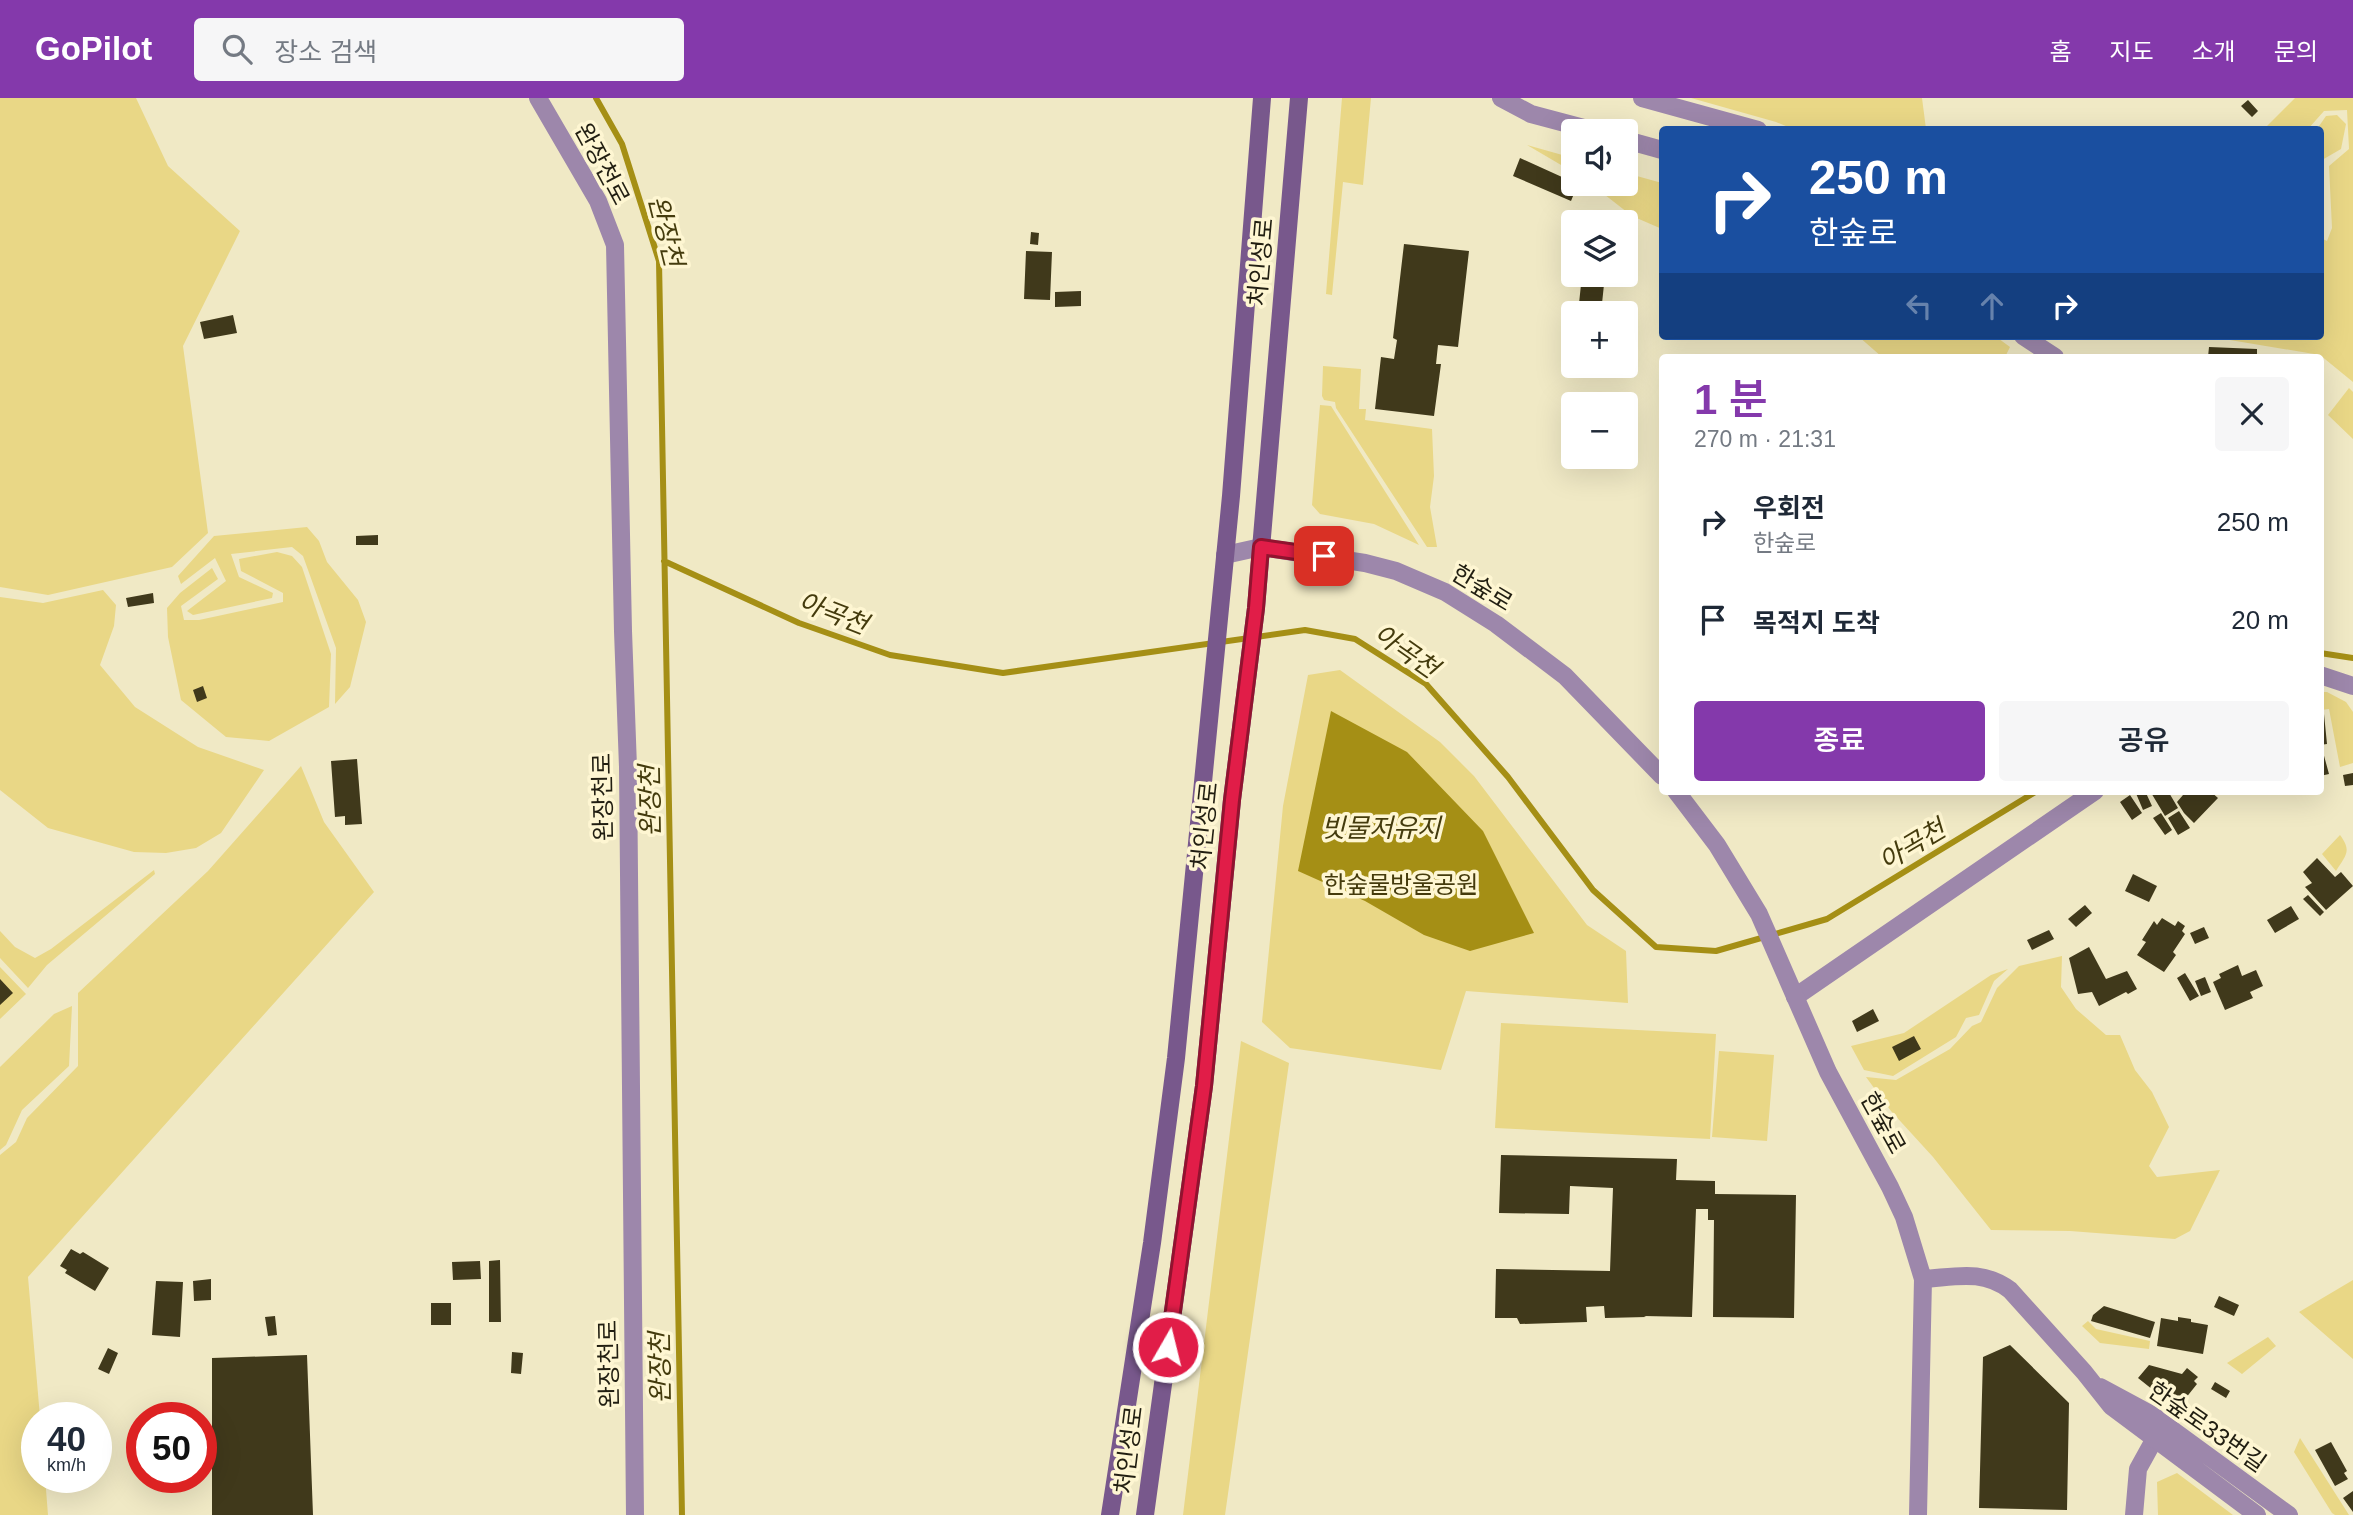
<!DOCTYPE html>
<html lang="ko">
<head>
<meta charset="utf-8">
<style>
  body { margin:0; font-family:Helvetica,"Noto Sans KR",sans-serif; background:#f6f6f7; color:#1f2937; height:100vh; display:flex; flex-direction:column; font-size:26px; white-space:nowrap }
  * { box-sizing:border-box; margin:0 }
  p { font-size:23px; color:#747a83 }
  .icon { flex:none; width:38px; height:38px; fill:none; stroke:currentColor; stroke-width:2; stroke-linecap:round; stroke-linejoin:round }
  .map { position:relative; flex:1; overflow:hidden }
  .drawer { position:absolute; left:1659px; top:256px; width:665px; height:441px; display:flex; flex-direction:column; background:#fff; border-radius:7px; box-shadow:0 7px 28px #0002 }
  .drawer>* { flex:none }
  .guide { position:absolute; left:1659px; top:28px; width:665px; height:214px; border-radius:7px; box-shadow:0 7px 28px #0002; background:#1a4fa0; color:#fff; overflow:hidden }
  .fabs { position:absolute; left:1561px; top:21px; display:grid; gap:14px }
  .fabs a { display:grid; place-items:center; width:77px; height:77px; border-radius:7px; background:#fff; box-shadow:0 7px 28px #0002; font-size:35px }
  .speed { position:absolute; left:21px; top:1304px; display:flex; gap:14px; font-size:35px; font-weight:700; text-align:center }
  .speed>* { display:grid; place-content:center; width:91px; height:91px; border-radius:50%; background:#fff; box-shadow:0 7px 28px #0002; line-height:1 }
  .speed small { font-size:18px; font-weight:400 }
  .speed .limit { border:10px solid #d22; background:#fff; color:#111 }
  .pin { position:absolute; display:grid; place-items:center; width:60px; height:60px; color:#fff; margin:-30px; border-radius:14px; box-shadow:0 4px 10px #0006 }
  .me { position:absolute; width:77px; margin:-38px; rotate:8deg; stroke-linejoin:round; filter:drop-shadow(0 0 5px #0008) }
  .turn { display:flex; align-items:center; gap:24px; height:147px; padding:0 35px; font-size:32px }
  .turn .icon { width:91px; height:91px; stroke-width:2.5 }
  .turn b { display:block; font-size:49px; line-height:60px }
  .lanes { display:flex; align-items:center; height:66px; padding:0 35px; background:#0003; justify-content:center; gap:35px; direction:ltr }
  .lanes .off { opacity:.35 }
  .round { display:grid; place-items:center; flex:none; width:74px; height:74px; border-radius:7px; background:#f6f6f7 }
  .overview { display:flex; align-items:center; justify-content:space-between; height:119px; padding:0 35px }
  h1 { font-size:42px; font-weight:600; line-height:52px; color:#8439ab }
  .button { display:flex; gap:14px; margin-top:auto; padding:14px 35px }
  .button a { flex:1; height:80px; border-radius:7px; background:#8439ab; color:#fff; font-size:28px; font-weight:600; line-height:80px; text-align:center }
  .button a+a { background:#f6f6f7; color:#1f2937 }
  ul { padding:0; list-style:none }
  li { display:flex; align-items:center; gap:21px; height:98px; padding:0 35px }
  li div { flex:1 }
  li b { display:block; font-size:26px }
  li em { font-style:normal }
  header { display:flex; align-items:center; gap:42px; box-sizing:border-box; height:98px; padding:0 35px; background:#8439ab; color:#fff }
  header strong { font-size:33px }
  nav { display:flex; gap:38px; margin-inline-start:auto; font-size:24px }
  .search { width:490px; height:63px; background:#f6f6f7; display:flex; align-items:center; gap:18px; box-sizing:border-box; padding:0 24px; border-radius:7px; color:#747a83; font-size:26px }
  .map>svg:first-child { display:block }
  .green { fill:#e9d786 }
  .water { fill:#a58f15 }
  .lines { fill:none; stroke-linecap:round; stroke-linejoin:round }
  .stream { stroke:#a58f15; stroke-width:6 }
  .building { fill:#40391b }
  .minor { stroke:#9d87ab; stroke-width:18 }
  .tertiary { stroke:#9d87ab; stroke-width:18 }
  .secondary { stroke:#78588c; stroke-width:18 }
  .route-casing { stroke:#92132f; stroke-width:18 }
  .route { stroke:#e11d48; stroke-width:12 }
  .labels { text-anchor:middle; stroke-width:7; stroke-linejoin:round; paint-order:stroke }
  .street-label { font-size:24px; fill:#211e11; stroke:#fef6d2 }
  .park-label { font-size:24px; fill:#443a0c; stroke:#fef6d2 }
  .water-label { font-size:26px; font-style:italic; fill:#443b0d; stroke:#fef6d2 }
</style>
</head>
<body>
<header>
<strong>GoPilot</strong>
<div class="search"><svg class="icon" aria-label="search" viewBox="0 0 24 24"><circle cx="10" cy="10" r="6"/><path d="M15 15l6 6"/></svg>장소 검색</div>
<nav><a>홈</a><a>지도</a><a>소개</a><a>문의</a></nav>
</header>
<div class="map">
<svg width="2353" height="1417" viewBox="0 0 2353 1417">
  <rect width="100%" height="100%" fill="#f0e9c5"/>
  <path class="green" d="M 0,0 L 136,0 L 168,68 L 240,133 L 183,248 L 208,435 L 172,469 L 48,497 L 0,489 Z
    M 1342,0 L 1371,0 L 1363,87 L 1343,84 L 1332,197 L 1326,196 Z
    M 1691,0 L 1922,0 L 1926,31 L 1793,31 L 1776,24 Z
    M 2295,0 L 2353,0 L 2353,284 L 2320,257 L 2206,238 L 2320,238 L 2321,140 L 2327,143 L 2332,130 L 2329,68 L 2349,51 L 2347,12 L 2324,13 L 2308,31 L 2264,31 Z
    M 2337,17 L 2346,26 L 2341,51 L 2322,62 L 2321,77 L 2320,32 L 2317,31 L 2326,18 Z
    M 1527,47 L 1573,60 L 1573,74 Z
    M 1626,75 L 1662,85 L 1662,131 L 1632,118 L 1591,86 L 1626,86 Z
    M 1858,238 L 1995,238 L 2010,249 L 2005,259 L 1882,259 Z
    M 1323,268 L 1361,271 L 1359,311 L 1366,311 L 1365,322 L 1432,331 L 1434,378 L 1430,409 L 1437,449 L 1427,449 L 1336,310 L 1335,304 L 1324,302 L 1322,298 Z
    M 2349,290 L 2353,294 L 2353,341 L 2328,317 Z
    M 1320,307 L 1331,308 L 1419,447 L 1374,426 L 1320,416 L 1312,407 Z
    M 307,429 L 319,443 L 327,464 L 358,502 L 366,524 L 350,589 L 335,606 L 336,550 L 303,458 L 292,449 L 231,456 L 239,479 L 273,495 L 272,500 L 193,517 L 187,513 L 226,483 L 215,460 L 181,486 L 178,478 L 214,438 Z
    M 277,454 L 292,458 L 302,469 L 331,556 L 329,609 L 269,643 L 226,639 L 181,602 L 168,539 L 167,510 L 180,495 L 212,470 L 218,481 L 181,508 L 184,522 L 199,522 L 283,504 L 283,495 L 241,473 L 239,461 Z
    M 103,492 L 116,507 L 114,528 L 100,567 L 135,609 L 198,649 L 264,672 L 221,735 L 196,750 L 166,755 L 134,754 L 48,730 L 0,692 L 0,499 L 43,505 Z
    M 1340,572 L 1440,644 L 1474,678 L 1587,827 L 1626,853 L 1628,905 L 1466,893 L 1441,972 L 1290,950 L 1262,924 L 1283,708 L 1308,577 Z
    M 2321,594 L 2327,594 L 2346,604 L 2353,614 L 2353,665 L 2340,669 L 2329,611 L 2321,612 Z
    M 301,668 L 324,724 L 374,794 L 28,1179 L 40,1319 L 37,1320 L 37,1379 L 45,1379 L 48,1417 L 0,1417 L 0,1057 L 16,1044 L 27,1020 L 78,968 L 78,895 L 208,773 Z
    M 2340,737 C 2352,753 2346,757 2336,773 L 2322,756 Z
    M 154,772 L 155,776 L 47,867 L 28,890 L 0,860 L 0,833 L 15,849 L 35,860 L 51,851 Z
    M 2062,858 L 2061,889 L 2076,911 L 2106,937 L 2120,937 L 2135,972 L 2152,994 L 2169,1029 L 2149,1068 L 2157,1079 L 2220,1072 L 2190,1133 L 2175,1141 L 2070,1133 L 1991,1132 L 1933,1059 L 1891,1013 L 1866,979 L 1896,982 L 1950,951 L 1972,928 L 1981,924 L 1997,890 L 2019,868 Z
    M 0,869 L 26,896 L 0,921 Z
    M 2008,871 L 1994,883 L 1979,917 L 1966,920 L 1956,939 L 1893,978 L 1864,972 L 1851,948 L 1904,935 L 1991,877 Z
    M 72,908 L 69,968 L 22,1012 L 6,1047 L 0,1052 L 0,969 L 54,916 Z
    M 1501,925 L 1716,936 L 1710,1041 L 1495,1030 Z
    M 1241,943 L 1289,965 L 1225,1417 L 1183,1417 Z
    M 1719,953 L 1774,957 L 1767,1043 L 1712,1039 Z
    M 2353,1182 L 2353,1261 L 2299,1214 Z
    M 2088,1223 L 2096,1231 L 2150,1243 L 2149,1251 L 2100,1245 L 2082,1228 Z
    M 2268,1239 L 2276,1248 L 2242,1276 L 2227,1265 Z
    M 2300,1340 L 2349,1417 L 2335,1417 L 2332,1415 L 2294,1354 Z
    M 2177,1375 L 2233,1417 L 2158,1417 L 2157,1384 Z"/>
  <path class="water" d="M 1331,613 L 1407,654 L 1483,733 L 1534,835 L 1470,853 L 1424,837 L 1365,803 L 1298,773 Z"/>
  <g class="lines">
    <path class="stream" d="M 596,0 L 622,46 L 659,163 L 682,1417
      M 664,463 L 799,525 L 890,557 L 1003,575 L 1305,532 L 1355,541 L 1426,586 L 1508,679 L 1593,792 L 1656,849 L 1716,853 L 1827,821 L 2037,693
      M 2320,555 L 2353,560"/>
  </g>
  <path class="building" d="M 2248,2 L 2258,13 L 2252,19 L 2241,8 Z
    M 1520,60 L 1573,84 L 1573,86 L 1578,86 L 1571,103 L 1513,78 Z
    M 1031,134 L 1039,135 L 1038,147 L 1030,146 Z
    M 1404,146 L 1469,153 L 1458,249 L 1438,247 L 1436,266 L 1441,266 L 1434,318 L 1375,311 L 1381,259 L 1394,261 L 1397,242 L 1393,240 Z
    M 1026,153 L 1052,154 L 1050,202 L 1024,201 Z
    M 1582,177 L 1605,177 L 1601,215 L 1578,215 Z
    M 1081,193 L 1081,208 L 1055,209 L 1055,194 Z
    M 233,217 L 237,235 L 204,241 L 200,224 Z
    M 2209,249 L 2257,251 L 2257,259 L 2208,259 Z
    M 378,437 L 378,447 L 356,447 L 356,438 Z
    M 153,495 L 154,505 L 128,509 L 126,500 Z
    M 203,588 L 207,600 L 197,604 L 193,592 Z
    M 2320,616 L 2324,616 L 2327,646 L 2320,647 Z
    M 2320,654 L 2323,654 L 2329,676 L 2320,678 Z
    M 357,661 L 362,726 L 345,727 L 345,718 L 335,719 L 331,663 Z
    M 2353,675 L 2353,687 L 2345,688 L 2343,677 Z
    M 2135,693 L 2168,693 L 2178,710 L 2165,718 L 2150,693 L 2146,695 L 2152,708 L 2143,712 Z
    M 2178,693 L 2210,693 L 2218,700 L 2194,725 L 2184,715 L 2177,704 L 2183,697 Z
    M 2130,697 L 2142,715 L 2132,722 L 2120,704 Z
    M 2179,713 L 2190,730 L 2178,737 L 2168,720 Z
    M 2161,715 L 2172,732 L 2165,737 L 2153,720 Z
    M 2317,760 L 2335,779 L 2341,774 L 2353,788 L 2326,812 L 2305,789 L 2312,785 L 2303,774 Z
    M 2133,776 L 2157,788 L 2149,804 L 2125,793 Z
    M 2308,797 L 2324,814 L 2320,818 L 2303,801 Z
    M 2085,807 L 2092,815 L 2076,829 L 2068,821 Z
    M 2291,808 L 2299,821 L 2275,835 L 2267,822 Z
    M 2162,820 L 2175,828 L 2178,823 L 2185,828 L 2182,833 L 2185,836 L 2173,854 L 2176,857 L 2164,874 L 2137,857 L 2146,844 L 2142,842 L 2154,823 L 2157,827 Z
    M 2204,829 L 2209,840 L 2195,846 L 2190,835 Z
    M 2049,832 L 2054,841 L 2032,852 L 2027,842 Z
    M 2089,849 L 2106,881 L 2127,873 L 2137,891 L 2128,896 L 2126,894 L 2099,908 L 2092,894 L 2078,896 L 2069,860 Z
    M 2238,867 L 2242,878 L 2256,872 L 2263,888 L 2250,894 L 2253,900 L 2225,912 L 2213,884 L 2221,880 L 2219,876 Z
    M 2185,875 L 2199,898 L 2190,903 L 2177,880 Z
    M 2205,879 L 2211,894 L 2201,898 L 2195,883 Z
    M 0,881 L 13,895 L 0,907 Z
    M 1873,911 L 1879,923 L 1857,934 L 1852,923 Z
    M 1914,938 L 1921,951 L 1899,963 L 1892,949 Z
    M 1501,1057 L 1677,1061 L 1676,1082 L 1715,1083 L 1715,1096 L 1796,1097 L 1794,1220 L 1713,1219 L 1714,1122 L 1708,1122 L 1708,1111 L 1696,1111 L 1692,1219 L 1644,1218 L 1646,1219 L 1605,1220 L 1604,1208 L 1586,1209 L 1587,1224 L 1520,1226 L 1517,1220 L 1495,1220 L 1496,1171 L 1610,1173 L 1613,1090 L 1570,1088 L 1569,1116 L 1499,1115 Z
    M 71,1151 L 80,1156 L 83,1154 L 109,1170 L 95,1193 L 65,1175 L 67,1172 L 60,1168 Z
    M 500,1162 L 501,1224 L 489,1224 L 489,1163 Z
    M 480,1163 L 481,1181 L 453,1182 L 452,1164 Z
    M 211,1181 L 211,1202 L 194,1203 L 193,1183 Z
    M 156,1183 L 183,1184 L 180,1239 L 152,1237 Z
    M 2219,1198 L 2239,1207 L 2234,1218 L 2214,1209 Z
    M 431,1205 L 451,1205 L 451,1227 L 431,1227 Z
    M 2104,1208 L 2155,1224 L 2150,1240 L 2091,1223 L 2093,1217 Z
    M 275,1218 L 277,1237 L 268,1238 L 265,1219 Z
    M 2178,1219 L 2191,1221 L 2191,1224 L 2208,1227 L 2203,1256 L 2157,1248 L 2161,1220 L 2178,1223 Z
    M 2010,1247 L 2069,1305 L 2067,1412 L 1979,1410 L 1983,1259 Z
    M 108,1250 L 118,1255 L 109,1276 L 98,1271 Z
    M 512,1254 L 523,1255 L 521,1276 L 511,1275 Z
    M 307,1257 L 313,1417 L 212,1417 L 212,1260 Z
    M 2149,1267 L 2182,1276 L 2187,1270 L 2198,1279 L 2194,1283 L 2197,1286 L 2177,1311 L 2138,1280 Z
    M 2215,1284 L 2230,1293 L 2226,1300 L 2211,1291 Z
    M 2331,1344 L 2347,1373 L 2344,1375 L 2348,1381 L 2335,1388 L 2315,1352 Z
    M 2353,1393 L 2353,1414 L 2343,1400 Z"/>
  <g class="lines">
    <path class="minor" d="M 1501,0 L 1531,16 L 1595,33
      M 1642,0 L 1758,32
      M 1626,42 L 1662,52
      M 2023,238 L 2055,259
      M 2320,577 L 2353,588
      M 1795,899 L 2095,693
      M 2134,1417 L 2138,1371 L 2154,1342"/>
    <path class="tertiary" d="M 538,0 L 598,103 L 615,147 L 623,533 L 628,669 L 635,1417
      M 1225,457 L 1261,449 L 1365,465 L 1396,473 L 1445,494 L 1496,526 L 1565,578 L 1662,678
      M 1676,693 L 1717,747 L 1759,816 L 1828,974 L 1890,1089 L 1904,1119 L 1923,1181 L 1918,1417
      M 1923,1181 C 1956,1179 1982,1171 2010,1192 L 2084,1274 L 2111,1308 L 2257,1417
      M 2100,1289 L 2152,1317 L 2289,1417"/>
    <path class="secondary" d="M 1110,1417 L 1152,1145 L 1176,960 L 1231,398 L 1262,0
      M 1145,1417 L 1204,988 L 1232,702 L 1256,510 L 1299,0"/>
  </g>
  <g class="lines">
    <g class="route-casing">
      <path id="route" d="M 1168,1249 L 1204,988 L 1232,702 L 1256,510 L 1261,449 L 1324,458"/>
    </g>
    <use href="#route" class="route"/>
  </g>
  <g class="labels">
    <g class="street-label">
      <text transform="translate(602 66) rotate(62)" y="8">완장천로</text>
      <text transform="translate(1261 164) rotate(-85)" y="8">처인성로</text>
      <text transform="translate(1482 490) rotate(31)" y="8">한숲로</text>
      <text transform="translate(603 699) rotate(-91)" y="8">완장천로</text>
      <text transform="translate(1205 728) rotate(-84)" y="8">처인성로</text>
      <text transform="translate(1883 1025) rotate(61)" y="8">한숲로</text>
      <text transform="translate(609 1266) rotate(-91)" y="8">완장천로</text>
      <text transform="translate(2207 1329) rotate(35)" y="8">한숲로33번길</text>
      <text transform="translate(1129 1352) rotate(-83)" y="8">처인성로</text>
    </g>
    <g class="park-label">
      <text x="1401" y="795">한숲물방울공원</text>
    </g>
    <g class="water-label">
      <text transform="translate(666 133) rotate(76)" y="9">완장천</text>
      <text transform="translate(833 515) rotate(21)" y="9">아곡천</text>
      <text transform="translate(1406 553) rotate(35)" y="9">아곡천</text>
      <text transform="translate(650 703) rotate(-91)" y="9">완장천</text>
      <text x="1381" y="739">빗물저유지</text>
      <text transform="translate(1912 747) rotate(-31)" y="9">아곡천</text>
      <text transform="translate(660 1270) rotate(-91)" y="9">완장천</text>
    </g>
  </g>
</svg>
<div class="fabs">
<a><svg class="icon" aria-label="sound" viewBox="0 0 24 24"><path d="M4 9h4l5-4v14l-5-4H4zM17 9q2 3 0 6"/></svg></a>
<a><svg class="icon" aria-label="layers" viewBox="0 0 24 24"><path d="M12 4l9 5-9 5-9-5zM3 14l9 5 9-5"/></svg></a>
<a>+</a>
<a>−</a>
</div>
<div class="speed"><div>40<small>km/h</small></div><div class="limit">50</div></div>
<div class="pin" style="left:1324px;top:458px;background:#d93025"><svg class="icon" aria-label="arrive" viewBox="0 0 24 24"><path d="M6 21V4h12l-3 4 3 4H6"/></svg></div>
<svg class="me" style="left:1168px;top:1249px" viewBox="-20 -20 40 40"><circle r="17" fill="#e11d48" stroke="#fff" stroke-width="3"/><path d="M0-11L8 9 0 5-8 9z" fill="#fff"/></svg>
<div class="guide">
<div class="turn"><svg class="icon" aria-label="right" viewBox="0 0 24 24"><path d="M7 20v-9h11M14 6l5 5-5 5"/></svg><div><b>250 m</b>한숲로</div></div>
<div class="lanes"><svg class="icon off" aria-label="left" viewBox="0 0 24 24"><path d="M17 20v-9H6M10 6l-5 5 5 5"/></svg><svg class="icon off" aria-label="ahead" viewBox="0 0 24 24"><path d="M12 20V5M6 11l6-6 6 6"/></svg><svg class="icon" aria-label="right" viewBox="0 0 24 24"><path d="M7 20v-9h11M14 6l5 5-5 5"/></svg></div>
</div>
<section class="drawer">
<div class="overview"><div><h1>1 분</h1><p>270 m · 21:31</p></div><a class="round"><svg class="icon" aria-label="close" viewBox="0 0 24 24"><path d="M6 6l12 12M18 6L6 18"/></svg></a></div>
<ul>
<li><svg class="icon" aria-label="right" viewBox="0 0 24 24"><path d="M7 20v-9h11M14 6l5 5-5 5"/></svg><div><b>우회전</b><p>한숲로</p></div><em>250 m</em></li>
<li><svg class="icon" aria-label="arrive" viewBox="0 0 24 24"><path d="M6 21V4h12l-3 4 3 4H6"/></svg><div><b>목적지 도착</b></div><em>20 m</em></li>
</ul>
<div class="button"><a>종료</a><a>공유</a></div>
</section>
</div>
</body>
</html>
